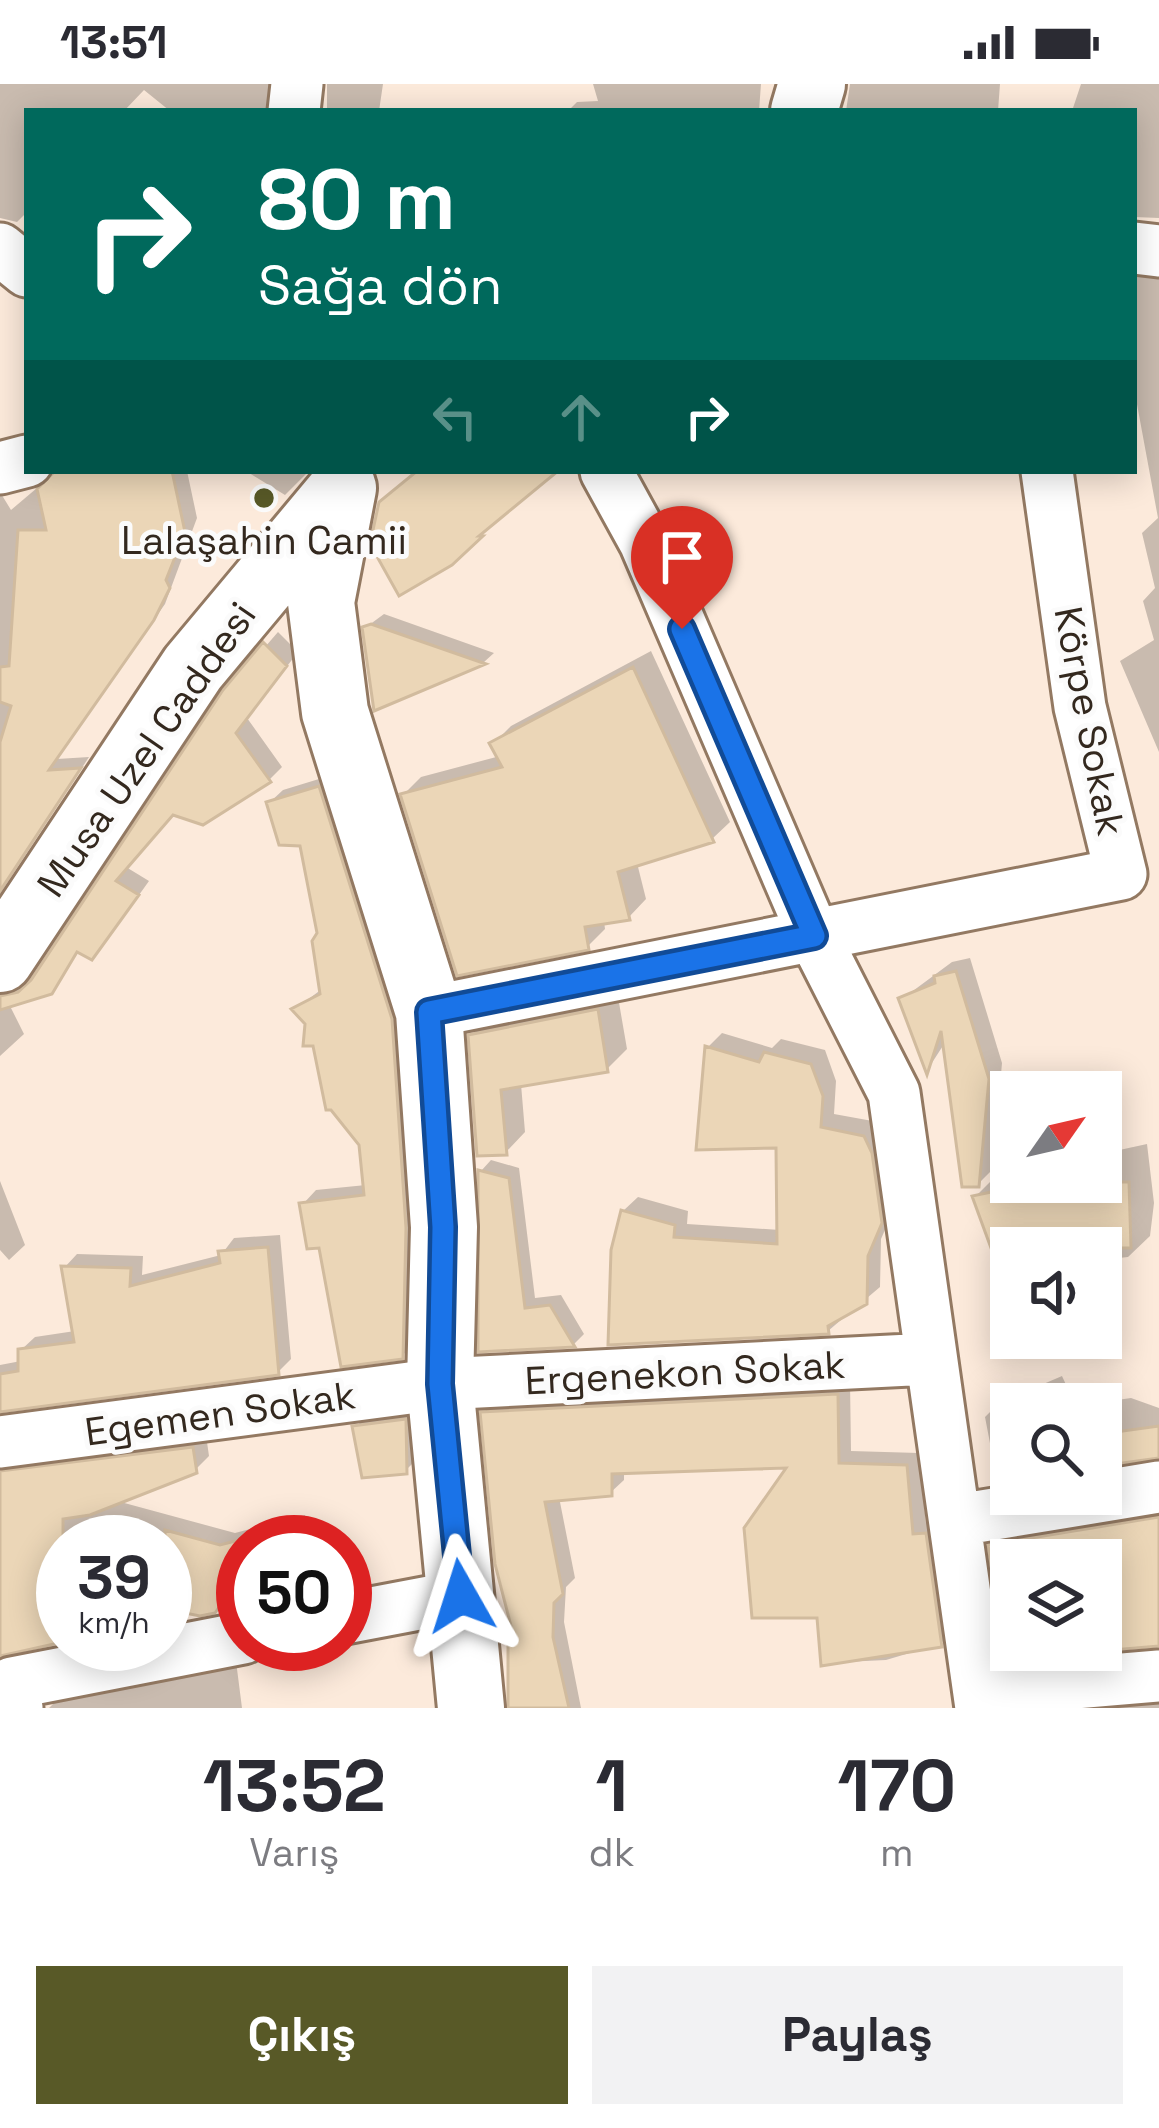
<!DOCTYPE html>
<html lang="tr">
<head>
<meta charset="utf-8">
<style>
  body { margin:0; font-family:"Space Grotesk",sans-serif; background:#f2f2f3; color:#2b2b33; height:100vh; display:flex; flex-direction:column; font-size:45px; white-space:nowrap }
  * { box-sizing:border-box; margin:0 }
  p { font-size:39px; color:#7c7c81 }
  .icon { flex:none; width:66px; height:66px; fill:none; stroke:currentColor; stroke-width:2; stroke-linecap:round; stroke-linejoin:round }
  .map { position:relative; height:1624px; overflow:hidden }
  .panel { display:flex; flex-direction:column; background:#fff; flex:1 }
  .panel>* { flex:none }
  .hud { position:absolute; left:24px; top:24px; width:1113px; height:366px; border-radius:0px; box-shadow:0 6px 30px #0003; background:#00695c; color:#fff; overflow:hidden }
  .needle { width:78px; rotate:56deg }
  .tools { position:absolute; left:990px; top:987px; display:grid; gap:24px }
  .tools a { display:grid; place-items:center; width:132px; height:132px; border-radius:0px; background:#fff; box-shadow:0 6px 30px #0003; font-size:60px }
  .speed { position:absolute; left:36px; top:1431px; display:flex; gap:24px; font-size:60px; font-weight:700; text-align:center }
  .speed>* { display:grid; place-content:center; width:156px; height:156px; border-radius:50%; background:#fff; box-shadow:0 6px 30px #0003; line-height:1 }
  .speed small { font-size:30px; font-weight:400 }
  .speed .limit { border:18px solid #d22; background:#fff; color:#111 }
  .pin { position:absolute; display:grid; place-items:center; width:102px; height:102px; color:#fff; margin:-123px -51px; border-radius:50% 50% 50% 0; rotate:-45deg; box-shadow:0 0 12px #0007 }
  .pin .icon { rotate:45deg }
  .me { position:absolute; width:132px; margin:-66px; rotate:354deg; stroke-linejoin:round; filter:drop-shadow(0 0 9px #0008) }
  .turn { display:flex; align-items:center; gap:42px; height:252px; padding:0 36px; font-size:54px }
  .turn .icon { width:156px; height:156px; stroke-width:2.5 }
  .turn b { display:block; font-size:84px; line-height:102px }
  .lanes { display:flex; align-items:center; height:114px; padding:0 36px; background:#0003; justify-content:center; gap:60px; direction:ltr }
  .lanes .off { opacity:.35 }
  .eta { display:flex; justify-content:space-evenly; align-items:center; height:204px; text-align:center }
  .eta b { font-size:72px; font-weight:700; line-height:84px }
  .primary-button { display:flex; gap:24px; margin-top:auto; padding:24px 36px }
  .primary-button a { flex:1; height:138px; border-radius:0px; background:#585927; color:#fff; font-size:48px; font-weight:700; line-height:138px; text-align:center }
  .primary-button a+a { background:#f2f2f3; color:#2b2b33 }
  .status { display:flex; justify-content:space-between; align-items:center; height:84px; padding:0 60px; background:#fff; direction:ltr }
  .status svg { height:33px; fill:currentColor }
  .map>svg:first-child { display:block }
  .shadow { fill:#0003 }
  .building { fill:#ebd6b7; stroke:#d1bb9e; stroke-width:3 }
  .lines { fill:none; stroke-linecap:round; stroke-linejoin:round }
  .minor-casing { stroke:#937962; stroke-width:57 }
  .secondary-casing { stroke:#937962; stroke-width:72 }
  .minor { stroke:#fff; stroke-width:51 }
  .secondary { stroke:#fff; stroke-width:66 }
  .route-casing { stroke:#114b97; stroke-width:30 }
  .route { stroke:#1a73e8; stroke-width:21 }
  .poi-dot { fill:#585927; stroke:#fbfbfb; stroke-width:4.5 }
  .labels { text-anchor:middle; stroke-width:10; stroke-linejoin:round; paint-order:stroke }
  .poi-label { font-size:39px; fill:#33281e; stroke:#fbfbfb }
  .street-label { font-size:39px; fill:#33281e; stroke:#fbfbfb }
</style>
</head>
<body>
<div class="status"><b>13:51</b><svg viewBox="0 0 49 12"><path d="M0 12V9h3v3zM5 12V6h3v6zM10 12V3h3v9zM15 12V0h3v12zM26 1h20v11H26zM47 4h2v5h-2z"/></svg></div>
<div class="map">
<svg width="1159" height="1624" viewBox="0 0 1159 1624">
  <rect width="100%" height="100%" fill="#fceadb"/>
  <path class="shadow" d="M 0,0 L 279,0 L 282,27 L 170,27 L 144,6 L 124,27 L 27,27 L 27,128 L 17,138 L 0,134 Z
    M 327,0 L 383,0 L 379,27 L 327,27 Z
    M 593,0 L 761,0 L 759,27 L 568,27 L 577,18 L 598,17 Z
    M 850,0 L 1000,0 L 998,27 L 846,27 Z
    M 1081,0 L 1159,0 L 1159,134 L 1134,133 L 1134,27 L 1072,27 Z
    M 1134,176 L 1159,182 L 1159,668 L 1120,577 L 1154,556 L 1143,517 L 1155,504 L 1142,449 L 1158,434 L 1134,304 Z
    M 57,387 L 187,387 L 197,434 L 165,520 L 57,675 L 89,673 L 0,809 L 0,408 L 11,426 Z
    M 246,387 L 309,387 L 285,411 Z
    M 384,530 L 494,569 L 484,578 L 376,622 L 365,544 Z
    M 278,548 L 298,568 L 247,634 L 282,683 L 269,696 L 173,728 L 126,783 L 149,797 L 104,860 L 91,873 L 80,866 L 50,908 L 9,920 L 24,950 L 0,972 L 0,897 L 13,901 L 34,896 L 226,608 Z
    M 651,567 L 730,738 L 712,755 L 637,779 L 646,815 L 629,833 L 604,837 L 605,845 L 587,863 L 403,711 L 421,693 L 500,672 L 493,660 L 511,642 Z
    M 332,691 L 404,921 L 415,1258 L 402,1272 L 322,1160 L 303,1120 L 316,1106 L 366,1101 L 361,1060 L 328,1023 L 316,959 L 295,925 L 322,905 L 320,850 L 302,760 L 269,719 L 283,706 Z
    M 970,874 L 1002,979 L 993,1085 L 978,1100 L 946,957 L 928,985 L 902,915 L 952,878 Z
    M 617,907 L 627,965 L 607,985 L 521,1000 L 525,1048 L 506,1068 L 471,952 L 491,932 Z
    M 722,949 L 772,964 L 781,955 L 825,966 L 836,997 L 834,1030 L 878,1038 L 895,1123 L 881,1155 L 880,1203 L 828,1247 L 623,1127 L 638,1113 L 688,1127 L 687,1140 L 780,1146 L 779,1060 L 708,963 Z
    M 1147,1060 L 1154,1119 L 1150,1152 L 1128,1173 L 1101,1176 L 1101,1164 L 1011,1164 L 1011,1184 L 1002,1185 L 975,1113 L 996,1092 L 1011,1089 L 1011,1098 L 1101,1098 L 1101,1070 Z
    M 491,1076 L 519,1084 L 535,1214 L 561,1211 L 584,1250 L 574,1260 L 481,1265 L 481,1087 Z
    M 0,1097 L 25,1161 L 9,1176 L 0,1166 Z
    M 280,1151 L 291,1275 L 278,1288 L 0,1325 L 0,1281 L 21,1277 L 21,1266 L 35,1253 L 75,1247 L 64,1184 L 77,1170 L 143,1172 L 142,1191 L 221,1171 L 234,1154 Z
    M 1062,1292 L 1075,1320 L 1011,1320 L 1011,1394 L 997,1396 L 985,1333 L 999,1319 Z
    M 850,1298 L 851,1367 L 919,1369 L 926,1439 L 938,1437 L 954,1547 L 940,1560 L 886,1576 L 824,1579 L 792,1380 L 624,1387 L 624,1396 L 610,1409 L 559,1413 L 575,1494 L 566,1503 L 564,1538 L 581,1624 L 513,1624 L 515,1544 L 483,1329 L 497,1316 Z
    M 1131,1314 L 1159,1324 L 1159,1372 L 1101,1379 L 1101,1320 L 1089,1320 Z
    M 419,1322 L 420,1372 L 405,1387 L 356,1343 L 370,1328 Z
    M 206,1351 L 209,1372 L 195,1386 L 117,1417 L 235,1449 L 305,1431 L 308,1458 L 243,1458 L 243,1507 L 230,1509 L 214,1526 L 165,1536 L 165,1458 L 63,1458 L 63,1555 L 0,1569 L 0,1368 Z
    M 1159,1423 L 1159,1559 L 1101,1564 L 1101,1476 L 1011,1476 L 1011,1566 L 1075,1566 L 1007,1572 L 991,1462 L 1005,1449 Z
    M 236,1577 L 242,1624 L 49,1624 L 63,1610 Z
    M 1159,1608 L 1159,1624 L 1024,1624 Z"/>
  <path class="building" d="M 172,387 L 185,448 L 166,496 L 170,504 L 154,536 L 49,686 L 81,684 L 0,807 L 0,658 L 11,622 L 0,618 L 0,583 L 9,582 L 18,446 L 46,446 L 37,405 L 54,388 Z
    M 417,387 L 558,387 L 479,452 L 483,452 L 452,481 L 399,512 L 370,460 L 379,418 Z
    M 371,540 L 486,580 L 374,627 L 362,543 Z
    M 263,558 L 287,582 L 236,649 L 271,698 L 203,741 L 173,731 L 116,797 L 139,811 L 92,876 L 77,868 L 52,910 L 0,926 L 0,912 L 18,908 L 31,896 L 223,606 Z
    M 633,583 L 714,758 L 618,788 L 630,836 L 585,843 L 589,866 L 457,892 L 400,710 L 502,683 L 489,659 Z
    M 319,702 L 392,935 L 406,1144 L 403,1275 L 341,1283 L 319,1164 L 307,1165 L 299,1119 L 364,1111 L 359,1061 L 331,1026 L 326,1026 L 313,962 L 303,962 L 305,940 L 291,925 L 320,910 L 312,857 L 317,849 L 300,762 L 279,761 L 266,718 Z
    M 956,887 L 989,995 L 979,1103 L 962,1103 L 941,947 L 927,991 L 898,914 L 935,899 L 934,892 Z
    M 598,925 L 608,988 L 501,1006 L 507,1071 L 477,1072 L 468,951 Z
    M 705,962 L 759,978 L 764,968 L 811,980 L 823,1012 L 821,1043 L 864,1052 L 872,1069 L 882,1139 L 868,1172 L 867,1220 L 828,1242 L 829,1250 L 608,1261 L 611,1166 L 621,1126 L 675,1141 L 674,1153 L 777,1160 L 776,1064 L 696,1066 Z
    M 478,1086 L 509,1094 L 525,1224 L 550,1221 L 575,1263 L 478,1268 Z
    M 1039,1098 L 1129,1098 L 1131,1164 L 991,1164 L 972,1112 Z
    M 268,1163 L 279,1291 L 0,1328 L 0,1290 L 18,1287 L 18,1265 L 74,1258 L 61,1182 L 131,1184 L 130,1202 L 220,1179 L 218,1167 Z
    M 838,1310 L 839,1379 L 907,1381 L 913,1450 L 926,1449 L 942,1563 L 821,1582 L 817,1534 L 752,1534 L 744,1444 L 786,1384 L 612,1390 L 612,1412 L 545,1418 L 563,1510 L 554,1519 L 553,1553 L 569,1624 L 508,1624 L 508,1547 L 512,1546 L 495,1480 L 480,1328 Z
    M 406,1335 L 407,1390 L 362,1394 L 352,1342 Z
    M 1159,1342 L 1159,1374 L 1101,1382 L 1101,1350 Z
    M 193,1363 L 197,1389 L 90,1431 L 63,1435 L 63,1558 L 0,1572 L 0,1387 Z
    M 1159,1433 L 1159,1562 L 1101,1567 L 1101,1476 L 1011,1476 L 1011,1543 L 1000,1546 L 988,1461 Z
    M 165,1446 L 220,1461 L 243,1455 L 243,1510 L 227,1512 L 215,1529 L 200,1532 L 165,1525 Z"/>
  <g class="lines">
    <g class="minor-casing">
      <path id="minor" d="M 294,27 L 297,0
        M 1134,164 L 1159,167
        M 0,165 L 27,187
        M 0,384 L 27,377
        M 606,387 L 645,458 L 814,852 L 894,1009 L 981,1624
        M 429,928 L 1121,790 L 1080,623 L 1047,387
        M 0,1358 L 440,1300 L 930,1275
        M 958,1436 L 1159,1403
        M 345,1534 L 461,1512
        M 979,1607 L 1159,1592
        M 17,1624 L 12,1599 L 243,1554"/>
    </g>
    <g class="secondary-casing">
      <path id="secondary" d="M 804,27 L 812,0
        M 343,404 L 321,518 L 335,628 L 429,928 L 444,1143 L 440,1300 L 471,1624
        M 0,875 L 193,584 L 340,408"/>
    </g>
    <use href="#minor" class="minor"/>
    <use href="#secondary" class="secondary"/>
  </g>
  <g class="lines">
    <g class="route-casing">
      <path id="route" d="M 461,1512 L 440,1300 L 443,1143 L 429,928 L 814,852 L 682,545"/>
    </g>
    <use href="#route" class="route"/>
  </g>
  <circle class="poi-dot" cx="264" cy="414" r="12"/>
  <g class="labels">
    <g class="poi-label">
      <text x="264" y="470">Lalaşahin Camii</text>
    </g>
    <g class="street-label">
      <text transform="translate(1090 637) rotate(79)" y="14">Körpe Sokak</text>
      <text transform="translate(146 665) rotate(-55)" y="14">Musa Uzel Caddesi</text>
      <text transform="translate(685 1288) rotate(-3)" y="14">Ergenekon Sokak</text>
      <text transform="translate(220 1329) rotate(-8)" y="14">Egemen Sokak</text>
    </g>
  </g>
</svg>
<div class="tools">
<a><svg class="needle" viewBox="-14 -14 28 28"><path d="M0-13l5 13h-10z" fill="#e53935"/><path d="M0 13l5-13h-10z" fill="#7c7c81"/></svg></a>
<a><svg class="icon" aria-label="sound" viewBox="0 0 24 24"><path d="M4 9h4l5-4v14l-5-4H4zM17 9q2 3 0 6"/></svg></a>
<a><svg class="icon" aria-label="search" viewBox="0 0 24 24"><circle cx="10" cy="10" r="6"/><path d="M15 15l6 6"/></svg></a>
<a><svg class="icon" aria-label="layers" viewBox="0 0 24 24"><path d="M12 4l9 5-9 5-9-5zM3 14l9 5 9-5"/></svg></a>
</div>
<div class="speed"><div>39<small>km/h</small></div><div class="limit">50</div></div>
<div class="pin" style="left:682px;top:545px;background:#d93025"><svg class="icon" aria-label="arrive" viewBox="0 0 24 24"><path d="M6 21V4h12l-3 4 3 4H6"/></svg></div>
<svg class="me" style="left:461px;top:1512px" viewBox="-20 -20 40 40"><path d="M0-17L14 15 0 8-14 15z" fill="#1a73e8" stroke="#fff" stroke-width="4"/></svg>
<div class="hud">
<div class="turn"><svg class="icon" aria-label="right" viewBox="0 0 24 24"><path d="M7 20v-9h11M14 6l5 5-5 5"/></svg><div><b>80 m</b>Sağa dön</div></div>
<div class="lanes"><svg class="icon off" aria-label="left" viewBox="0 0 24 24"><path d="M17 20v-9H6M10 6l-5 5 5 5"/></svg><svg class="icon off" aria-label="ahead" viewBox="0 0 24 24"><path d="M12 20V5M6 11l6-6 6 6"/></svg><svg class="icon" aria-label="right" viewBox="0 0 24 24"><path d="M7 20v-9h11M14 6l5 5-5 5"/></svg></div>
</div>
</div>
<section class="panel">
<div class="eta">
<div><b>13:52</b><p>Varış</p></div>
<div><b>1</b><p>dk</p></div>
<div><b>170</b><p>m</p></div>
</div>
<div class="primary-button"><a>Çıkış</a><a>Paylaş</a></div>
</section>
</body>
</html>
